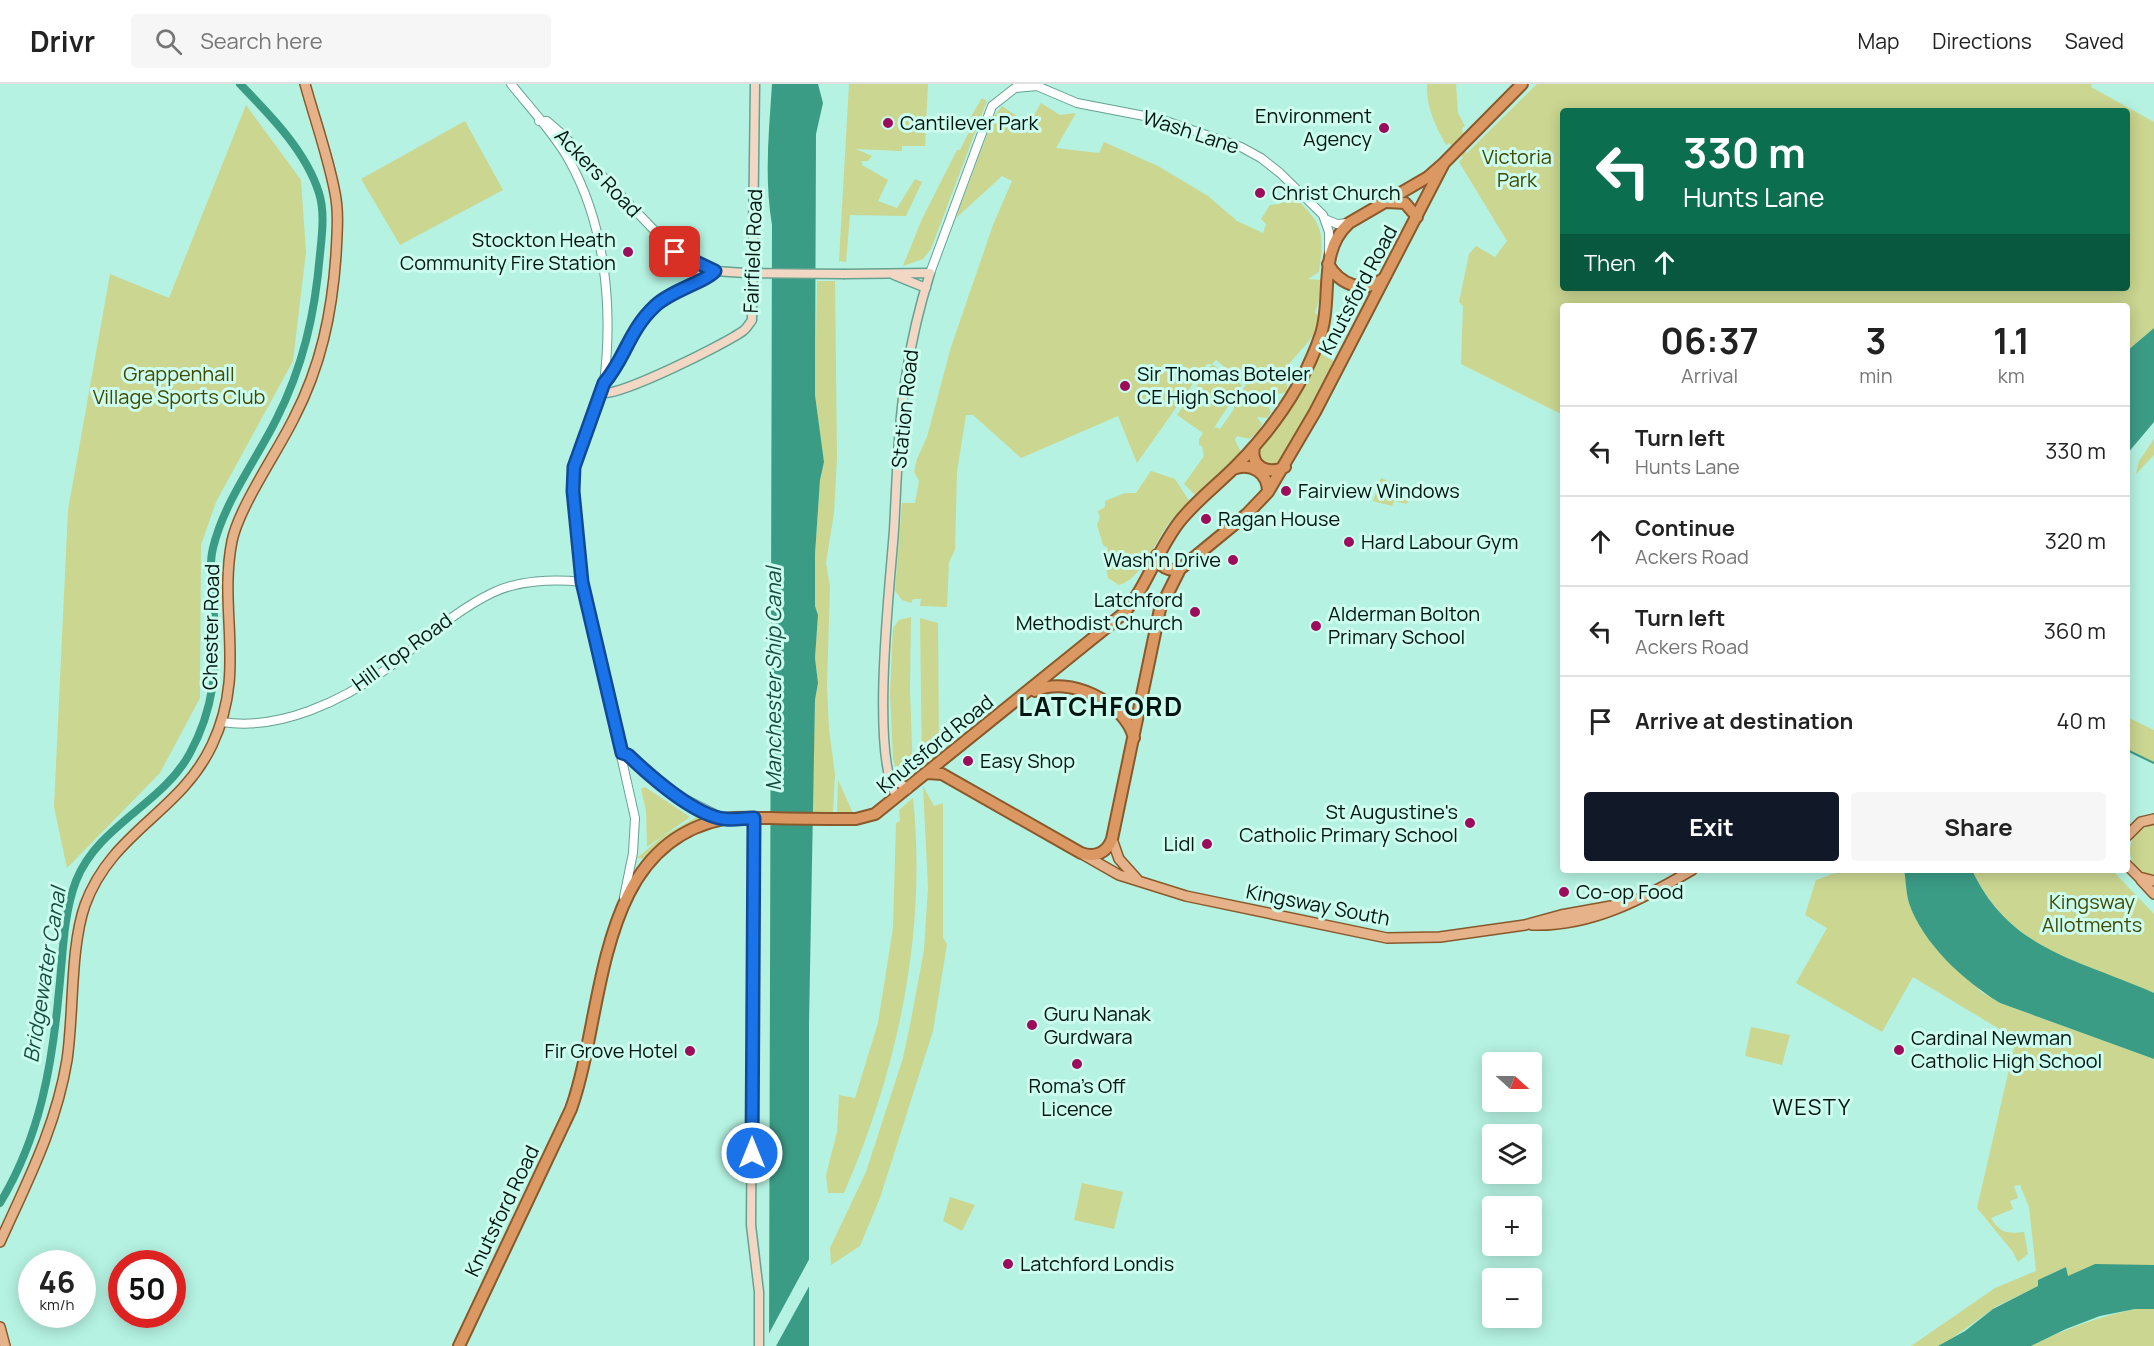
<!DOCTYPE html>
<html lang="en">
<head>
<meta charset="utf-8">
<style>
  body { margin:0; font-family:Manrope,sans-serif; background:#f6f6f6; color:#222; height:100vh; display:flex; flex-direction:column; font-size:22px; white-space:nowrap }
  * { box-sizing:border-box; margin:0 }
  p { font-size:20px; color:#767676 }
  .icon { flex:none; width:33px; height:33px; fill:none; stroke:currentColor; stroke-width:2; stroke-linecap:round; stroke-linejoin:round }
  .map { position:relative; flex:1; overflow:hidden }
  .details { position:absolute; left:1560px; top:219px; width:570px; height:570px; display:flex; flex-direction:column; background:#fff; border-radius:6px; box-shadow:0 3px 15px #0003 }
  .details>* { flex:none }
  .hud { position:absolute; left:1560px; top:24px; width:570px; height:183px; border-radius:6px; box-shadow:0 3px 15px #0003; background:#0b6e4f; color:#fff; overflow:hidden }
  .needle { width:39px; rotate:111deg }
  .tools { position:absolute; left:1482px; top:968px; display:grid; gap:12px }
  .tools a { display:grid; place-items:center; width:60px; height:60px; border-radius:6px; background:#fff; box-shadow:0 3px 15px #0003; font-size:30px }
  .speed { position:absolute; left:18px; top:1166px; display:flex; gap:12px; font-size:30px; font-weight:700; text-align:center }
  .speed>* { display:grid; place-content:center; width:78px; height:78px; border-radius:50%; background:#fff; box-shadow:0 3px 15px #0003; line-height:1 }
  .speed small { font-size:15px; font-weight:400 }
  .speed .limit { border:9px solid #d22; background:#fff; color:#111 }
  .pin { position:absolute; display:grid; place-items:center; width:51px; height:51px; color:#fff; margin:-26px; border-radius:12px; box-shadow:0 3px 9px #0006 }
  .me { position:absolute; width:66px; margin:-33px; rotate:0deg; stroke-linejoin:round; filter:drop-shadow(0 0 4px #0008) }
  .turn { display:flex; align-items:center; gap:21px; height:126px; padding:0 24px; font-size:27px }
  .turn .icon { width:78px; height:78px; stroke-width:2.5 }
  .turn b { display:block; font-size:42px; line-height:51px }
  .then { display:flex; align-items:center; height:57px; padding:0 24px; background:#0003; gap:12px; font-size:22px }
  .eta { display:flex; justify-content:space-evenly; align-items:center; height:102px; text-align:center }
  .eta b { font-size:36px; font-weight:700; line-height:42px }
  .primary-button { display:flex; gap:12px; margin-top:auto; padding:12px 24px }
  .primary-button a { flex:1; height:69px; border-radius:6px; background:#111827; color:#fff; font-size:24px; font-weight:700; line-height:69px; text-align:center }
  .primary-button a+a { background:#f6f6f6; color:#222 }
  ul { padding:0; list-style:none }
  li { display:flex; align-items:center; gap:18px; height:90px; padding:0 24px; border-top:2px solid #e0e0e0 }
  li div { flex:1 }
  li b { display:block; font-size:22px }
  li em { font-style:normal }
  header { display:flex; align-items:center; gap:36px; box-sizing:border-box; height:84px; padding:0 30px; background:#fff; border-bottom:2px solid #e0e0e0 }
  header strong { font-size:28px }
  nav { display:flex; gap:33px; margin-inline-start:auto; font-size:21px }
  .search { width:420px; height:54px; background:#f6f6f6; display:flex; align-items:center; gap:15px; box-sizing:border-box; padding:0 21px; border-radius:6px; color:#767676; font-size:22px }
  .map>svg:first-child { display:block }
  .green { fill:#cbd691; fill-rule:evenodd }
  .water { fill:#3b9c86 }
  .pier { fill:#b5f2e1 }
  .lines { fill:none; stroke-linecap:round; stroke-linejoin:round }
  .stream { stroke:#3b9c86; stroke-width:2 }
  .canal { stroke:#3b9c86; stroke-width:8 }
  .tertiary-casing { stroke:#66a192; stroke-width:10 }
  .secondary-casing { stroke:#66a192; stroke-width:11 }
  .primary-casing { stroke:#8a592b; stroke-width:12 }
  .trunk-casing { stroke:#8a592b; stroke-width:14 }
  .tertiary { stroke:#fff; stroke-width:8 }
  .secondary { stroke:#f2d8c4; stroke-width:8 }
  .primary { stroke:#e5b289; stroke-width:9 }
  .trunk { stroke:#dc9862; stroke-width:10 }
  .secondary-bridge-casing { stroke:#66a192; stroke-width:11; stroke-linecap:butt }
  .secondary-bridge { stroke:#f2d8c4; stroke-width:8 }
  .route-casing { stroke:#114b97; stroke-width:15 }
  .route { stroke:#1a73e8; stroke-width:10 }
  .poi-dot { fill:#9c0c5a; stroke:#ccfdef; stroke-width:2 }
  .labels { text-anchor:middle; stroke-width:6; stroke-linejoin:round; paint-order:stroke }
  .poi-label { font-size:20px; fill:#001510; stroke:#ccfdef; text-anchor:start }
  .street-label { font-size:20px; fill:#001510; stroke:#ccfdef }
  .park-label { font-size:20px; fill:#424900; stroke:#ccfdef }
  .water-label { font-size:21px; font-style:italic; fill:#184e42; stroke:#ccfdef }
  .quarter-label { font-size:22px; letter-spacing:1.5px; fill:#001510; stroke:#ccfdef }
  .district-label { font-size:26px; font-weight:bold; letter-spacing:1.5px; fill:#001510; stroke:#ccfdef }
</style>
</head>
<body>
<header>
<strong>Drivr</strong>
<div class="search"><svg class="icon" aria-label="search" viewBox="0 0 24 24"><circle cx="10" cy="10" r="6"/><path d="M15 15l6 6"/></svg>Search here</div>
<nav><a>Map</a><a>Directions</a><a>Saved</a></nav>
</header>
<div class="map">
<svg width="2154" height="1262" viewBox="0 0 2154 1262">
  <rect width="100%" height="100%" fill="#b5f2e1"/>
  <path class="green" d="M 849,0 L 928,0 L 925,62 L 902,62 L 902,67 L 856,65 L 872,72 L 868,77 L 862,77 L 862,81 L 888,96 L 878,117 L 897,124 L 915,95 L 922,98 L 906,132 L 850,131 L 846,178 L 839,177 Z
    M 1427,0 L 1456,0 L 1458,29 L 1465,42 L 1462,44 L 1466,70 L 1537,0 L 2092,0 L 2091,3 L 2154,38 L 2154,244 L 2127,267 L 2127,222 L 1563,222 L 1563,331 L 1461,280 L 1463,222 L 1459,218 L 1469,170 L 1476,162 L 1495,173 L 1507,157 L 1459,78 L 1463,73 L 1449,59 L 1446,61 C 1435,42 1426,22 1427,0 ZM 1563,27 L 2127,27 L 2127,204 L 1563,204 Z
    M 982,14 L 987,17 L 931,165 L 923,175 L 903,182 L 922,135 L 957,66 L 960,66 L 971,44 L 966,41 Z
    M 1041,19 L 1060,31 L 1076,29 L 1056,64 L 1099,69 L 1104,58 L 1158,82 L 1208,112 L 1237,137 L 1263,149 L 1266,140 L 1261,135 L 1270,121 L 1280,120 L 1288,106 C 1320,139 1326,141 1319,188 L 1308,195 L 1321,196 L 1321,210 L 1315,229 L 1321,234 C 1314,257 1296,269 1283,288 L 1287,297 L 1287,308 L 1267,312 L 1266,318 L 1271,328 L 1267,334 L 1257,333 L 1262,340 L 1257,349 L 1249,355 L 1237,352 L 1235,356 L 1241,368 C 1228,382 1215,407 1196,412 L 1184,400 L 1204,372 L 1202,362 L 1199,361 L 1199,355 L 1203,349 L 1177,331 L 1212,280 L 1207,280 L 1137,379 L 1118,332 L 1021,374 L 973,331 L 966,331 L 957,388 L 955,466 L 949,478 L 947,523 L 920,522 L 921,515 L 913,515 L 911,519 L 902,516 L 895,507 L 902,419 L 915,419 L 919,397 L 914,388 L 917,375 L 927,353 L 951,263 L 993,141 L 1012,97 L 1002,92 L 956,134 L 994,32 L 1002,22 L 1029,40 ZM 1216,276 L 1246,301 L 1232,319 L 1234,325 L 1220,345 L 1215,343 L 1210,350 L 1242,301 L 1212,280 Z
    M 246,21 L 301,96 L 306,168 L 293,277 L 216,418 L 201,461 L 200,614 L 160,689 L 67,784 L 54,723 L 68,426 L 110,190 L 169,214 Z
    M 465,37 L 503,106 L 400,161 L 361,95 Z
    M 817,197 L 835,197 L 837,374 L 834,429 L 826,479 L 830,502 L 827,601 L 829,645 L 835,690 L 833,729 L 812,728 L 815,616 L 818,599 L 815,574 L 818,531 L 815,522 L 815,470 L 820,396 L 824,378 L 815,311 Z
    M 1315,266 L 1335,278 L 1285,383 L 1268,386 L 1253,366 Z
    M 2154,355 L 2154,371 L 2136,390 L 2139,377 Z
    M 1151,387 L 1175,395 L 1190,418 C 1183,424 1175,431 1169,439 C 1155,457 1142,495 1119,501 L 1108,494 L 1105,476 L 1108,464 L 1103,461 L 1097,441 L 1100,434 L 1098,427 L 1105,423 L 1105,417 L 1125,409 L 1136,409 Z
    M 1381,394 L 1411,407 L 1407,420 L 1394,417 L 1392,422 L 1373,417 Z
    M 911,533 L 910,606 L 913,690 L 909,686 L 896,685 L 893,675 L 890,609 L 893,544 L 899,536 Z
    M 920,534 L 938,539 L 939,664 L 935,665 L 936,672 L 922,685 Z
    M 2127,633 L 2154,646 L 2154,679 L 2127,666 Z
    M 838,696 L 853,729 L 837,729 Z
    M 923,702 L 934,722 L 943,719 L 943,854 L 947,860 L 933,947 L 880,1114 L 860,1162 L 831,1181 L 830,1164 L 866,1088 L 903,974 L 911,936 L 924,866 L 928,804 Z
    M 645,703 L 690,733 L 647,763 L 646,727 L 641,705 Z
    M 913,714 C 927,849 898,985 844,1109 L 828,1109 L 826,1091 L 837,1048 L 839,1011 L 855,1014 L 878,939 L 893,844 L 896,739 L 900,737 L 899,726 Z
    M 702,730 L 706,735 L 663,758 L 645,775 L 637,774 L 663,752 Z
    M 2154,741 L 2154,792 C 2122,787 2122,745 2154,741 Z
    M 1843,786 L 1904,786 L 1909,819 L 1980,907 L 2000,919 L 2154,975 L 2154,1181 L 2131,1181 L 2068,1193 L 2066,1183 L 2038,1196 L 2038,1202 L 1997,1222 L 1941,1262 L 1911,1262 L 1995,1204 L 2036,1187 L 2029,1123 L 2020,1101 L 2014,1102 L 2018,1114 L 2010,1117 L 2013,1125 L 1991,1134 C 2000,1149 2007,1150 2024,1148 L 2028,1170 L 2018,1178 L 2013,1168 L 1977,1124 L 2016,955 L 1873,869 L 1913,893 L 1882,948 L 1796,899 L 1827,844 L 1805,831 L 1816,796 Z
    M 1972,786 L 2112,786 L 2154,830 L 2154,909 C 2080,878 2009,865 1972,786 Z
    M 1751,943 L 1790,951 L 1782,981 L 1745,972 Z
    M 1082,1099 L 1123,1108 L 1114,1145 L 1074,1136 Z
    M 950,1113 L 975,1121 L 962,1147 L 943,1137 Z
    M 2135,1225 L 2154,1225 L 2154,1262 L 2031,1262 C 2065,1245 2098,1233 2135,1225 Z"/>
  <path class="water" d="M 772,0 L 818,0 L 823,19 L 816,50 L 815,311 L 824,378 L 820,396 L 815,470 L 815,522 L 818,531 L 815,574 L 818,599 L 815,616 L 809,941 L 809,1262 L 769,1262 L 772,141 C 764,94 769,47 772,0 Z
    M 2154,244 L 2154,338 L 2127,370 L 2127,267 Z
    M 1904,786 L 1972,786 C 2010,867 2080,876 2154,909 L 2154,975 L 2000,919 C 1964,897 1923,860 1909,819 C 1906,809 1906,796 1904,786 Z
    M 2095,1180 L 2154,1181 L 2154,1225 L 2135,1225 L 2100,1232 L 2066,1245 L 2031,1262 L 1938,1262 L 1965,1247 L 1993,1225 L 2038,1202 L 2038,1196 L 2066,1183 L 2068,1192 Z"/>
  <path class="pier" d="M 812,1170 L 812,1197 L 776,1262 L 766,1262 L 766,1255 Z"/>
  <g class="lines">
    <path class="stream" d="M 2127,666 L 2154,679"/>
    <path class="canal" d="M 0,1119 C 40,1053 52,982 59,907 C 63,871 63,831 76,797 C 98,741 163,720 190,669 C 214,625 218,581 214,531 C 213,510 208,485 213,464 C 224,418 255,378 276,336 C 303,283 315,230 320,170 C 322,151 325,128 319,109 C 306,67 270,31 240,0"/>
    <g class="tertiary-casing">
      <path id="tertiary" d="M 511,0 C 530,24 554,49 569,76 C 606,142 613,225 604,299
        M 539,37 L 547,37 L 563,51 L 675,168 L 715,187
        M 1325,135 L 1337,140 L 1349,139
        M 930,189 L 992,22 L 1015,4 L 1037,2 L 1077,19 L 1160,35 L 1241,63 L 1261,74 L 1280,89 L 1323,131 L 1329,148 L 1329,168
        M 602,309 L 574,383 L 575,440 L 582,498 L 635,734 L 633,769 L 624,813
        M 222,638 C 280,647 342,617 388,584 C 422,558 453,528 492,509 C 518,496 554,495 582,498
        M 622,669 L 628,671 L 671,708 L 725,735"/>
    </g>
    <g class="secondary-casing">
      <path id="secondary" d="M 745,189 L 715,187 L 711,191 C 656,216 639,227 614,284 C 610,293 604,299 602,309 C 621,312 725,260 743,247 C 747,244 749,240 752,236 L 755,0
        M 845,190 L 930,189 C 920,221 912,253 907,287 C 898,339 897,393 894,446 C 890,502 870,671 897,713
        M 894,191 L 926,204
        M 890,692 L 908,705
        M 754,734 L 751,1141 L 759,1208 L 759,1262"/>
    </g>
    <g class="primary-casing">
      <path id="primary" d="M 2127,752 L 2141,738 L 2154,735
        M 1112,755 L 1119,775 L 1137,795
        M 1084,771 L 1119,791 L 1186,812 L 1387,854 L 1440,853 L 1525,841 L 1561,831 L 1628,819
        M 2127,781 L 2139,793 L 2154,797
        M 2141,796 L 2154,810
        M 1532,841 C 1591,843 1643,815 1692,786
        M 0,1158 C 27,1098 56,1043 67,976 C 74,929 70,864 85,821 C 112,747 180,729 212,661 C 247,588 218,528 232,457 C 239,423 278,367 294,334 C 321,282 332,229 336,171 C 337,150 339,129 335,109 C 328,72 315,36 305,0
        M 0,1243 L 5,1262"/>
    </g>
    <g class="trunk-casing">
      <path id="trunk" d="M 1387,118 L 1405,119 L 1417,133
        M 1328,180 C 1340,201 1364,210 1383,195
        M 1254,363 C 1250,383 1268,391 1285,383
        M 1233,385 C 1252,378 1268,389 1268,408
        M 1157,471 C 1159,483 1169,488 1180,485
        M 1035,607 C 1069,591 1125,618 1134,654
        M 927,689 L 942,690 L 1081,769 C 1095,774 1107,769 1112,755 L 1160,525 L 1180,485 L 1247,430 L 1268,408 L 1315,328 L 1444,79 L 1522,0
        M 459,1262 L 571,1025 C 606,927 594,760 724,735 C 739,733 755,734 770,734 C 798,735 827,735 856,735 L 875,730 L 1123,530 C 1147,503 1157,466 1180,437 C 1196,417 1217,401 1235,383 C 1272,346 1304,300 1321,250 C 1333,213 1317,168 1349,139 L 1428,93 L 1444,79"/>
    </g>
    <use href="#tertiary" class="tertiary"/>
    <use href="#secondary" class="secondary"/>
    <use href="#primary" class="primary"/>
    <use href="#trunk" class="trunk"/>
    <g class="secondary-bridge-casing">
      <path id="secondary-bridge" d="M 745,189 L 845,190"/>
    </g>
    <use href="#secondary-bridge" class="secondary-bridge"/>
  </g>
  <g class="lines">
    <g class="route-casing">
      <path id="route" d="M 675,168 L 715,187 C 707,197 670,207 655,222 C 629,246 625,275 604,299 L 574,383 L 573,407 L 582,498 L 622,669 L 628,671 C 649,691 696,733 726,735 C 735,736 745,734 754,734 L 752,1069"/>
    </g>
    <use href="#route" class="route"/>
  </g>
  <g class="poi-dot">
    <circle cx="888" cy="39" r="6"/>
    <circle cx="1384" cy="44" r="6"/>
    <circle cx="1260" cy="109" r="6"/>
    <circle cx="628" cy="168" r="6"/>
    <circle cx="1125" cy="302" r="6"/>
    <circle cx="1286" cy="407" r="6"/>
    <circle cx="1206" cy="435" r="6"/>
    <circle cx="1349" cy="458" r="6"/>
    <circle cx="1233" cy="476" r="6"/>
    <circle cx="1195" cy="528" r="6"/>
    <circle cx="1316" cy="542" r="6"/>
    <circle cx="968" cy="677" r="6"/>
    <circle cx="1470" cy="739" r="6"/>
    <circle cx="1207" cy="760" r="6"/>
    <circle cx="1564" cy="808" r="6"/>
    <circle cx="1032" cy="941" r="6"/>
    <circle cx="1899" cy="966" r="6"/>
    <circle cx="690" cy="967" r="6"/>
    <circle cx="1077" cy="980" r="6"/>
    <circle cx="1008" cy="1180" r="6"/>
  </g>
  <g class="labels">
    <g class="poi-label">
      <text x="1372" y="39" text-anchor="end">Environment<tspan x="1372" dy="23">Agency</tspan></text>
      <text x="900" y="46">Cantilever Park</text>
      <text x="1272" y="116">Christ Church</text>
      <text x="616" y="163" text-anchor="end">Stockton Heath<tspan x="616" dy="23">Community Fire Station</tspan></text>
      <text x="1137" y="297">Sir Thomas Boteler<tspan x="1137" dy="23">CE High School</tspan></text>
      <text x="1298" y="414">Fairview Windows</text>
      <text x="1218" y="442">Ragan House</text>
      <text x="1361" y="465">Hard Labour Gym</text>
      <text x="1221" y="483" text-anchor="end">Wash'n Drive</text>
      <text x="1183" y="523" text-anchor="end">Latchford<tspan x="1183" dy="23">Methodist Church</tspan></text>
      <text x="1328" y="537">Alderman Bolton<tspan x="1328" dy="23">Primary School</tspan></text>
      <text x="980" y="684">Easy Shop</text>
      <text x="1458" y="735" text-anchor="end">St Augustine's<tspan x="1458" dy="23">Catholic Primary School</tspan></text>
      <text x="1195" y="767" text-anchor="end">Lidl</text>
      <text x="1576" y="815">Co-op Food</text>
      <text x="1044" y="937">Guru Nanak<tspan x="1044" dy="23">Gurdwara</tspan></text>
      <text x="1911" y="961">Cardinal Newman<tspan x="1911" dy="23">Catholic High School</tspan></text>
      <text x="678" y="974" text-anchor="end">Fir Grove Hotel</text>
      <text x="1077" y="1009" text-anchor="middle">Roma's Off<tspan x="1077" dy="23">Licence</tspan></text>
      <text x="1020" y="1187">Latchford Londis</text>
    </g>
    <g class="street-label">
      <text transform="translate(1191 48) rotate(18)" y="7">Wash Lane</text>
      <text transform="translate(598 89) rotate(46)" y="7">Ackers Road</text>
      <text transform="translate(753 167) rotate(-88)" y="7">Fairfield Road</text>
      <text transform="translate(1358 206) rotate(-62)" y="7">Knutsford Road</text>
      <text transform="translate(905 325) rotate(-84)" y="7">Station Road</text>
      <text transform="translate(211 543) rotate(-89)" y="7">Chester Road</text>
      <text transform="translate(402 568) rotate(-36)" y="7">Hill Top Road</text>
      <text transform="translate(935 660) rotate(-39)" y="7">Knutsford Road</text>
      <text transform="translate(1318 821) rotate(11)" y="7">Kingsway South</text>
      <text transform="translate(502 1127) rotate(-64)" y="7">Knutsford Road</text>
    </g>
    <g class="park-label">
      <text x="1517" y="80">Victoria<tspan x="1517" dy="23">Park</tspan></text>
      <text x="179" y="297">Grappenhall<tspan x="179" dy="23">Village Sports Club</tspan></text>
      <text x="2092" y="825">Kingsway<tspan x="2092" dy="23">Allotments</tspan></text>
    </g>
    <g class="water-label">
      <text transform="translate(774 595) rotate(-90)" y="7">Manchester Ship Canal</text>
      <text transform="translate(45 891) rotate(-81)" y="7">Bridgewater Canal</text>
    </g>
    <g class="quarter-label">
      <text x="1812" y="1031">WESTY</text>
    </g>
    <g class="district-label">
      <text x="1101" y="632">LATCHFORD</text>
    </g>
  </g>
</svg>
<div class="tools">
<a><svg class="needle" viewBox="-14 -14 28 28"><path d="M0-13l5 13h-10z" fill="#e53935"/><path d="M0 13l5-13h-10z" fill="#767676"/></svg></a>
<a><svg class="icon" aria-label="layers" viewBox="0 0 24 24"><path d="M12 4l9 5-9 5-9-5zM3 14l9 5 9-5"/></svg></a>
<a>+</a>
<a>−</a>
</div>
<div class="speed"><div>46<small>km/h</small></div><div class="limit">50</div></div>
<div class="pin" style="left:675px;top:168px;background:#d93025"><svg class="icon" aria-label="arrive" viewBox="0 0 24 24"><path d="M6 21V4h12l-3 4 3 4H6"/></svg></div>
<svg class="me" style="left:752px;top:1069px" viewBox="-20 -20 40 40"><circle r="17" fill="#1a73e8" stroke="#fff" stroke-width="3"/><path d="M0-11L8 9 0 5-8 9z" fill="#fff"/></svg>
<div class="hud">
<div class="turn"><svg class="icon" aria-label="left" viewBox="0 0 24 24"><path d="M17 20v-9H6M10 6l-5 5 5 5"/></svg><div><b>330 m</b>Hunts Lane</div></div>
<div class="then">Then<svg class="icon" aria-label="ahead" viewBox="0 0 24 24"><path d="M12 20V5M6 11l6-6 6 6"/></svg></div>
</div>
<section class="details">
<div class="eta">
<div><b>06:37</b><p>Arrival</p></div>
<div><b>3</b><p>min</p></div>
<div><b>1.1</b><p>km</p></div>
</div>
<ul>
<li><svg class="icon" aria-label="left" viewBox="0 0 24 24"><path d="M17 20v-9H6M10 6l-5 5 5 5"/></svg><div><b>Turn left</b><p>Hunts Lane</p></div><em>330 m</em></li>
<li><svg class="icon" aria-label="ahead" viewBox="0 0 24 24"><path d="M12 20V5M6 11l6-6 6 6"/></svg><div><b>Continue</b><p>Ackers Road</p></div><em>320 m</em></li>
<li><svg class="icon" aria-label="left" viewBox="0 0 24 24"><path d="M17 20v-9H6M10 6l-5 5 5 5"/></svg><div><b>Turn left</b><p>Ackers Road</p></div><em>360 m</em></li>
<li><svg class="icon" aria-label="arrive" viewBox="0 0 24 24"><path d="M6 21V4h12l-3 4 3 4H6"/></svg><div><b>Arrive at destination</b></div><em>40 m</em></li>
</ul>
<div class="primary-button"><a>Exit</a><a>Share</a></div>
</section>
</div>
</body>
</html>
